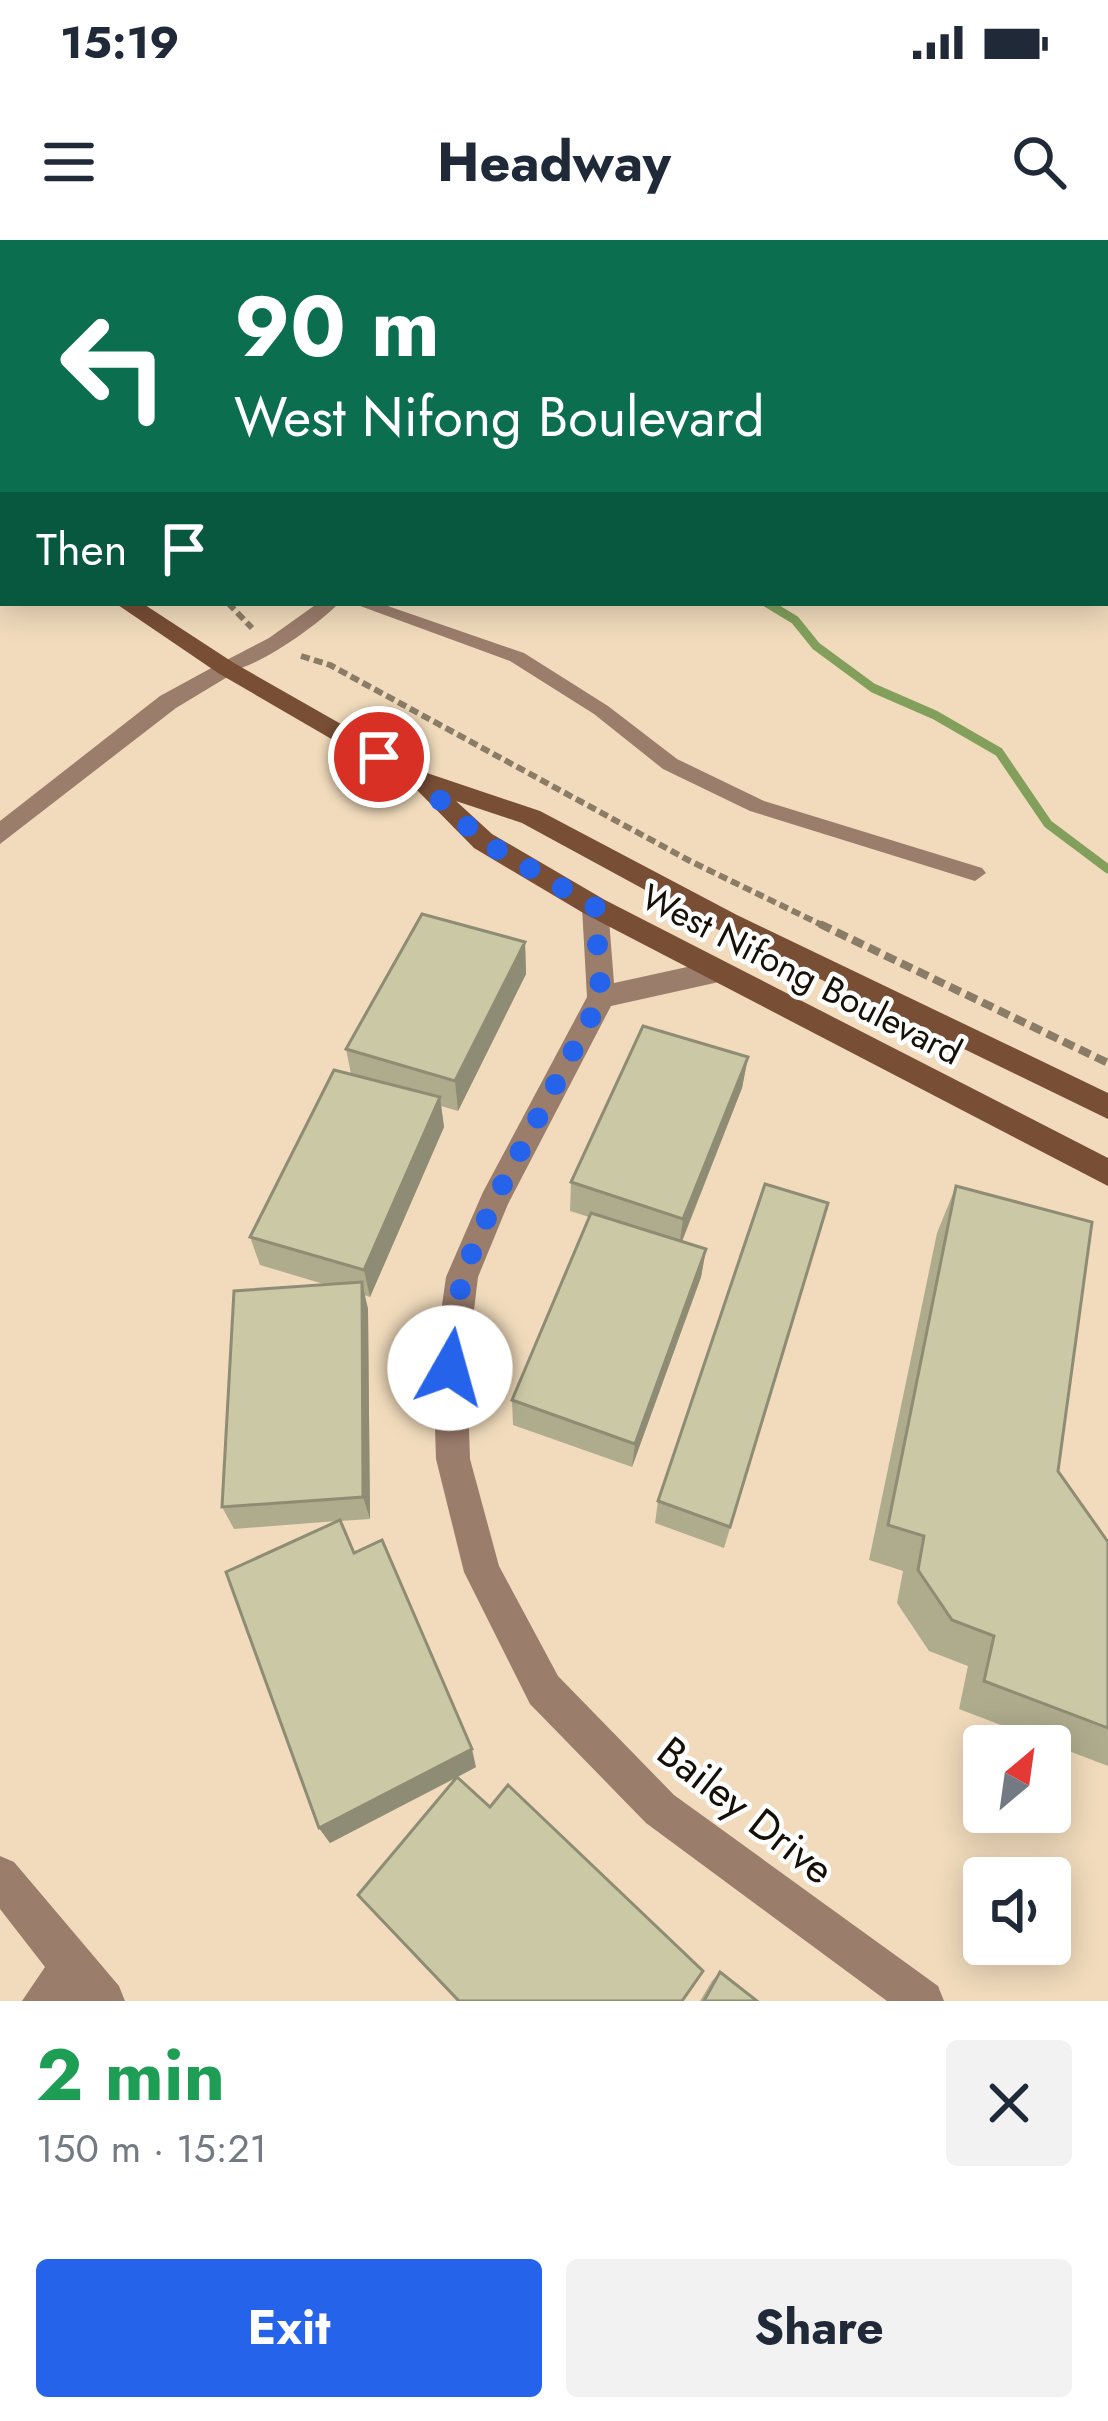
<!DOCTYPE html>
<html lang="en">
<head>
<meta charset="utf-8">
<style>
  body { margin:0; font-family:Jost,sans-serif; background:#f2f2f3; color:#1f2937; height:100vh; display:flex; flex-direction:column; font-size:45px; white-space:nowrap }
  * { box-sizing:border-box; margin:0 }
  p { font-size:39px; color:#747a83 }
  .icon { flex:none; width:66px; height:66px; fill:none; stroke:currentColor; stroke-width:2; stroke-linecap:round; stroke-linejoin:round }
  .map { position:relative; height:1761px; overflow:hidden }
  .details { display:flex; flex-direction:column; background:#fff; flex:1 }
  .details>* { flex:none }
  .hud { position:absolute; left:0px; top:0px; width:1110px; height:366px; box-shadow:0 6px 30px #0003; background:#0b6e4f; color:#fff; overflow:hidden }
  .needle { width:78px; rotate:29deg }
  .fabs { position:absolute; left:963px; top:1485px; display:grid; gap:24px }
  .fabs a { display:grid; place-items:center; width:108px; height:108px; border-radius:12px; background:#fff; box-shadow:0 6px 30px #0003; font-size:60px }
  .pin { position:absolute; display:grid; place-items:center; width:102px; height:102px; color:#fff; margin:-51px; border:6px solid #fff; border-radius:50%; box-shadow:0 3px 12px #0007 }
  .me { position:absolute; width:132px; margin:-66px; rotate:7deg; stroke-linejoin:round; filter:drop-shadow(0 0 9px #0008) }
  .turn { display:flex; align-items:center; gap:42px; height:252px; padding:0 36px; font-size:54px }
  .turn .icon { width:156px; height:156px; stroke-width:2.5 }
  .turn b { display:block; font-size:84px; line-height:102px }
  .then { display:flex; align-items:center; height:114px; padding:0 36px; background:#0003; gap:24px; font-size:45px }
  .round { display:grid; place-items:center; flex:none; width:126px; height:126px; border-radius:12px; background:#f2f2f3 }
  .summary { display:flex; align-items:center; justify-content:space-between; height:204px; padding:0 36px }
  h1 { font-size:72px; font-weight:700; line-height:90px; color:#1e9e55 }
  .cta { display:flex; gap:24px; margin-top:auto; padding:24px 36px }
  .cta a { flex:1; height:138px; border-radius:12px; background:#2563eb; color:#fff; font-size:48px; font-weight:700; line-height:138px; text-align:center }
  .cta a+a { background:#f2f2f3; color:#1f2937 }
  .status { display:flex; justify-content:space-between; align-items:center; height:84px; padding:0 60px; background:#fff; direction:ltr }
  .status svg { height:33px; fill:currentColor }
  header { display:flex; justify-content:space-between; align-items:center; height:156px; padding:0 36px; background:#fff; font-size:54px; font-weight:700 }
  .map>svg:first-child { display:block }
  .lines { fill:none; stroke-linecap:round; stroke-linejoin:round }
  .stream { stroke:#82a05c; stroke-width:9 }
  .path-far1 { stroke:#8b7c67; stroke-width:6; stroke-dasharray:9 4.5; stroke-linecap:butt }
  .path { stroke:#8b7c67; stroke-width:8; stroke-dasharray:12 6; stroke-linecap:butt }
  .service { fill:#9b7d6c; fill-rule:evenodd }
  .minor { fill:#9b7d6c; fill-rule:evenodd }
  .secondary { fill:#784e35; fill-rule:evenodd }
  .wall { fill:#afac8e }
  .shaded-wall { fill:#8e8c74 }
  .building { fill:#cbc8a5; stroke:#8e8c74; stroke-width:3 }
  .route { stroke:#2563eb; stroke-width:21; stroke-dasharray:0 37.8 }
  .labels { text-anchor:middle; stroke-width:9; stroke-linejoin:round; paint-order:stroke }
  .street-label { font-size:36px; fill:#171006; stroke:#fff }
  .near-street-label { font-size:42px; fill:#171006; stroke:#fff }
</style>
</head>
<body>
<div class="status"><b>15:19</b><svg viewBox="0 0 49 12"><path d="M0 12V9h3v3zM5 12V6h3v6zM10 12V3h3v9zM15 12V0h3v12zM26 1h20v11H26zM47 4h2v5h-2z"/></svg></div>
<header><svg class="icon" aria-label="menu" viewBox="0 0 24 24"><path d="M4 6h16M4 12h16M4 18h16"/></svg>Headway<svg class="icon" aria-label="search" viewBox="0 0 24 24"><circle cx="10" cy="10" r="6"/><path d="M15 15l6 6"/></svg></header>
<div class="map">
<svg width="1108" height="1761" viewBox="0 0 1108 1761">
  <rect width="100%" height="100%" fill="#f1dbbc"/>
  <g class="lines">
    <path class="stream" d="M 767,363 L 795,380 L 816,406 L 873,448 L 935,475 L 999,512 L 1048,584 L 1108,629"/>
    <path class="path-far1" d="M 228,363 L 252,388
      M 301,416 L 330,425 L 690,621 L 826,687"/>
    <path class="path" d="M 820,684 L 1108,823"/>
    <path class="service" d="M 0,148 L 3,149 L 3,161 L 0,160 Z
      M 318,363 L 339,363 C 318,385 249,435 219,432 L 219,424 L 269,398 Z
      M 352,363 L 379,363 L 524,413 L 608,466 L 677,519 L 764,561 L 982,628 L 986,633 L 975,641 L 750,571 L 663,529 L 594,474 L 510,421 Z"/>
    <path class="minor" d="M 822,0 L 848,0 L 850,3 L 824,3 Z
      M 893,0 L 923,0 L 891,3 Z
      M 1107,183 L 1108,183 L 1108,195 L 1107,195 Z
      M 1107,321 L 1108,321 L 1108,335 L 1107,335 Z
      M 226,420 L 238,428 L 234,433 L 176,468 L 0,604 L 0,581 L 160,456 Z
      M 595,657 L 608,667 L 614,743 L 719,720 L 733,731 L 719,742 L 611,766 L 508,964 L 478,1037 L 467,1128 L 470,1219 L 499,1326 L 558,1436 L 674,1555 L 938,1746 L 944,1761 L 887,1761 L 646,1583 L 530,1464 L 464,1332 L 436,1219 L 433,1128 L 446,1037 L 483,952 L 587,757 L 582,667 Z
      M 0,1616 L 14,1622 L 119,1746 L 125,1761 L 22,1761 L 45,1727 L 0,1669 Z"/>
    <path class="secondary" d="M 0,275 L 3,275 L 3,289 L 0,289 Z
      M 115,363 L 142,363 L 234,423 L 427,533 L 540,571 L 737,675 L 1108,853 L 1108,879 L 717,689 L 522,583 L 456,561 L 492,594 L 605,660 L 1108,918 L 1108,946 L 585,674 L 474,608 L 414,547 L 218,433 Z"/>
  </g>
  <path class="wall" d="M 525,702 L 526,734 L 458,871 L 441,866 L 444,887 L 370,1057 L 364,1055 L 368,1069 L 370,1279 L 340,1281 L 354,1313 L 476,1527 L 458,1537 L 682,1761 L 457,1761 L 368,1667 L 358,1655 L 456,1538 L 330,1603 L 319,1588 L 337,1281 L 234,1289 L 222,1267 L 327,1045 L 260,1025 L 250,997 L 351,834 L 346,809 Z
    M 748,817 L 742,848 L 682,1002 L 706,1009 L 701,1037 L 632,1227 L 513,1185 L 512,1160 L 589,977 L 570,971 L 571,942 Z
    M 956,946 L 1058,1231 L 1108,1302 L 1108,1526 L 959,1469 L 968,1426 L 929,1411 L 897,1363 L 903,1331 L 869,1320 L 937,993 Z
    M 828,963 L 724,1308 L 655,1283 L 658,1261 Z
    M 720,1732 L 757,1761 L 700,1761 L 712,1741 Z"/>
  <path class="shaded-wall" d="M 525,702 L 526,734 L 458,871 L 455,841 Z
    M 748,817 L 742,848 L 679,1008 L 683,979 Z
    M 440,857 L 444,887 L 370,1057 L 364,1030 Z
    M 706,1009 L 701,1037 L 632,1227 L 635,1204 Z
    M 362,1042 L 368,1069 L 370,1279 L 363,1257 Z
    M 472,1509 L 476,1527 L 330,1603 L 319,1588 Z"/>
  <path class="building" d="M 422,674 L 525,702 L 455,841 L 346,809 Z
    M 643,786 L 748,817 L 683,979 L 571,942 Z
    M 334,830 L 440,857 L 364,1030 L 250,997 Z
    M 765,944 L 828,963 L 730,1287 L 658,1261 Z
    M 956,946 L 1092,982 L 1058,1231 L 1108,1302 L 1108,1488 L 984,1441 L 994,1396 L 952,1380 L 918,1330 L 924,1296 L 888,1285 Z
    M 591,973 L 706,1009 L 635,1204 L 512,1160 Z
    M 362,1042 L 363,1257 L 222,1267 L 234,1051 Z
    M 340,1280 L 354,1313 L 382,1300 L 472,1509 L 319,1588 L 226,1332 Z
    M 457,1537 L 490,1567 L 508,1545 L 703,1731 L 682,1761 L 459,1761 L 358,1655 Z
    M 720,1732 L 757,1761 L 704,1761 Z"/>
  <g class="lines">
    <path class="route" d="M 379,517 L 418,539 L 483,601 L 595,667 L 601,758 L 494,961 L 462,1036 L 450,1128"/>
  </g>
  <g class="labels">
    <g class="street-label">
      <text transform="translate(802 734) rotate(27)" y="13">West Nifong Boulevard</text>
    </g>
    <g class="near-street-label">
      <text transform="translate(746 1570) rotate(38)" y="15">Bailey Drive</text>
    </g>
  </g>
</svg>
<div class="fabs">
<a><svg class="needle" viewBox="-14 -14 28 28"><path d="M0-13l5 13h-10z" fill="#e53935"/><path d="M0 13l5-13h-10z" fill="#747a83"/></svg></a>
<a><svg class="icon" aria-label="sound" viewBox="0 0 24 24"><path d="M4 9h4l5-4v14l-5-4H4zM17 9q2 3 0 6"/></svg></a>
</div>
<div class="pin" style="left:379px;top:517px;background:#d93025"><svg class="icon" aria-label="arrive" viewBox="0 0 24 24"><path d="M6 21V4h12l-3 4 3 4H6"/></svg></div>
<svg class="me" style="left:450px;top:1128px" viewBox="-20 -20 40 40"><circle r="19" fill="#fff"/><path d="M0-13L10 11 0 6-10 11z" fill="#2563eb"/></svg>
<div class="hud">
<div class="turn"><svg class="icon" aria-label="left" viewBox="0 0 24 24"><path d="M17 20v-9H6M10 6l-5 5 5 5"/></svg><div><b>90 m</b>West Nifong Boulevard</div></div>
<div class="then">Then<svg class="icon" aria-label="arrive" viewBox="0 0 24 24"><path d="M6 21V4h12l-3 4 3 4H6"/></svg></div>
</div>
</div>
<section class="details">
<div class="summary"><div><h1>2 min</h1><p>150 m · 15:21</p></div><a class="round"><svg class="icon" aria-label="close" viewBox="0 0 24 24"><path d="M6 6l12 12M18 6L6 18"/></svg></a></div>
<div class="cta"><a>Exit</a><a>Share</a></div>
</section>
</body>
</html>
